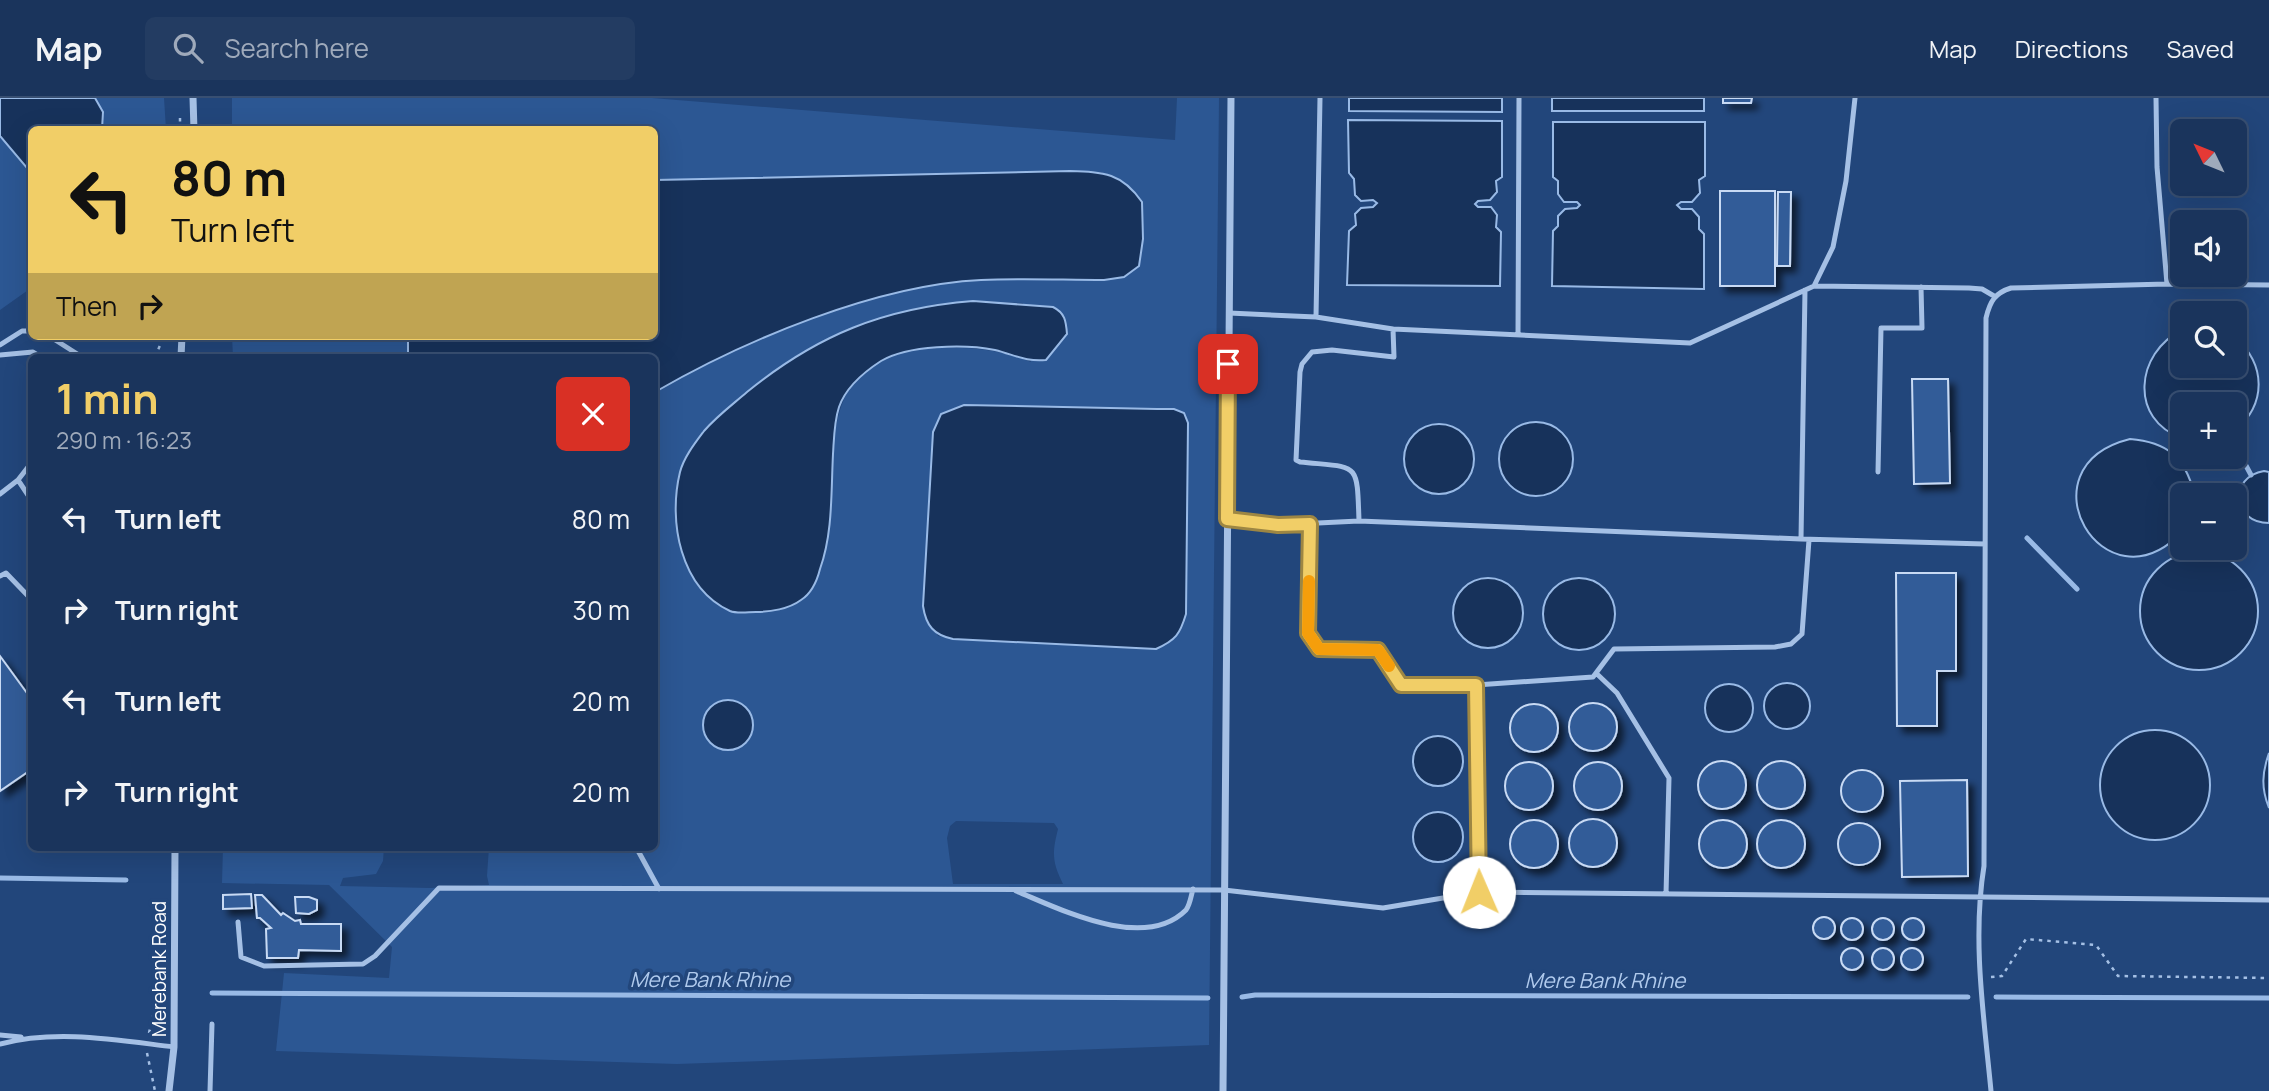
<!DOCTYPE html>
<html lang="en">
<head>
<meta charset="utf-8">
<style>
  body { margin:0; font-family:Manrope,sans-serif; background:#233c62; color:#f1f3f6; height:100vh; display:flex; flex-direction:column; font-size:26px; white-space:nowrap }
  * { box-sizing:border-box; margin:0 }
  p { font-size:23px; color:#9faabb }
  .icon { flex:none; width:38px; height:38px; fill:none; stroke:currentColor; stroke-width:2; stroke-linecap:round; stroke-linejoin:round }
  .map { position:relative; flex:1; overflow:hidden }
  .details { position:absolute; left:28px; top:256px; width:630px; height:497px; display:flex; flex-direction:column; background:#1a345c; border-radius:10px; box-shadow:0 7px 28px #0002,0 0 0 2px #384f72 }
  .details>* { flex:none }
  .top-card { position:absolute; left:28px; top:28px; width:630px; height:214px; border-radius:10px; box-shadow:0 7px 28px #0002,0 0 0 2px #384f72; background:#f1ce67; color:#111; overflow:hidden }
  .needle { width:46px; rotate:313deg }
  .tools { position:absolute; left:2170px; top:21px; display:grid; gap:14px }
  .tools a { display:grid; place-items:center; width:77px; height:77px; border-radius:10px; background:#1a345c; box-shadow:0 7px 28px #0002,0 0 0 2px #384f72; font-size:35px }
  .pin { position:absolute; display:grid; place-items:center; width:60px; height:60px; color:#fff; margin:-30px; border-radius:14px; box-shadow:0 4px 10px #0006 }
  .me { position:absolute; width:77px; margin:-38px; rotate:359deg; stroke-linejoin:round; filter:drop-shadow(0 0 5px #0008) }
  .turn { display:flex; align-items:center; gap:24px; height:147px; padding:0 28px; font-size:32px }
  .turn .icon { width:91px; height:91px; stroke-width:2.5 }
  .turn b { display:block; font-size:49px; line-height:60px }
  .then { display:flex; align-items:center; height:66px; padding:0 28px; background:#0003; gap:14px; font-size:26px }
  .round { display:grid; place-items:center; flex:none; width:74px; height:74px; border-radius:10px; background:#233c62 }
  .headline { display:flex; align-items:center; justify-content:space-between; height:119px; padding:0 28px }
  h1 { font-size:42px; font-weight:700; line-height:52px; color:#f1ce67 }
  ul { padding:0; list-style:none }
  li { display:flex; align-items:center; gap:21px; height:91px; padding:0 28px }
  li div { flex:1 }
  li b { display:block; font-size:26px }
  li em { font-style:normal }
  header { display:flex; align-items:center; gap:42px; box-sizing:border-box; height:98px; padding:0 35px; background:#1a345c; border-bottom:2px solid #384f72 }
  header strong { font-size:33px }
  nav { display:flex; gap:38px; margin-inline-start:auto; font-size:24px }
  .search { width:490px; height:63px; background:#233c62; display:flex; align-items:center; gap:18px; box-sizing:border-box; padding:0 24px; border-radius:10px; color:#9faabb; font-size:26px }
  .map>svg:first-child { display:block }
  .green { fill:#2c5793; fill-rule:evenodd }
  .water { fill:#17325b; stroke:#99bae6; stroke-width:2 }
  .lines { fill:none; stroke-linecap:round; stroke-linejoin:round }
  .stream { stroke:#99bae6; stroke-width:5 }
  .building { fill:#325c98; stroke:#c8daf4; stroke-width:2; filter:url(#shadow) }
  .path { stroke:#a5c0e5; stroke-width:2.5; stroke-dasharray:3.5 5; stroke-linecap:butt }
  .service { stroke:#a5c0e5; stroke-width:5 }
  .minor { stroke:#a5c0e5; stroke-width:7 }
  .route-casing { stroke:#9d8643; stroke-width:18 }
  .route { stroke:#f1ce67; stroke-width:12 }
  .slow { stroke:#f59e0b; stroke-width:12 }
  .labels { text-anchor:middle; stroke-width:7; stroke-linejoin:round; paint-order:stroke }
  .street-label { font-size:19px; fill:#fff; stroke:#22467b }
  .water-label { font-size:21px; font-style:italic; fill:#b0caed; stroke:#22467b }
</style>
</head>
<body>
<header>
<strong>Map</strong>
<div class="search"><svg class="icon" aria-label="search" viewBox="0 0 24 24"><circle cx="10" cy="10" r="6"/><path d="M15 15l6 6"/></svg>Search here</div>
<nav><a>Map</a><a>Directions</a><a>Saved</a></nav>
</header>
<div class="map">
<svg width="2269" height="993" viewBox="0 0 2269 993">
  <defs>
    <filter id="shadow"><feDropShadow dx="6" dy="6" stdDeviation="3.5" flood-color="#0009"/></filter>
  </defs>
  <rect width="100%" height="100%" fill="#22467b"/>
  <path class="green" d="M 95,0 L 164,0 L 166,31 L 102,31 L 103,14 Z
    M 232,0 L 652,0 L 1175,42 L 1177,0 L 1219,0 L 1209,947 L 677,966 L 276,953 L 284,875 L 389,880 L 392,849 L 329,787 L 222,785 L 223,749 L 384,749 L 383,763 L 376,776 L 343,780 L 340,788 L 430,790 L 489,787 L 487,778 L 489,749 L 654,749 L 655,294 C 748,241 873,187 981,182 C 1022,179 1063,182 1104,182 L 1124,179 L 1143,141 L 1142,104 L 1134,93 L 1101,74 L 655,82 L 654,32 L 232,31 ZM 973,203 L 1023,205 L 1031,264 C 996,250 963,248 926,251 C 797,261 848,389 821,470 C 817,482 813,494 802,502 C 791,510 774,512 762,514 L 677,426 L 677,401 L 681,373 L 693,348 L 771,275 L 831,239 L 865,224 L 936,206 ZM 964,307 L 1174,311 L 1156,551 L 953,541 L 938,538 L 923,508 L 933,334 L 941,316 ZM 956,723 L 1054,725 L 1058,731 C 1052,755 1052,764 1063,786 L 953,786 L 947,740 L 950,728 Z
    M 0,38 L 27,70 L 32,72 L 31,190 L 0,212 Z
    M 232,238 L 408,238 L 408,259 L 233,259 Z"/>
  <path class="water" d="M 0,0 L 95,0 L 103,14 L 102,31 L 32,32 L 31,72 L 27,70 L 0,38 Z
    M 1349,0 L 1502,0 L 1502,14 L 1349,13 Z
    M 1552,0 L 1704,0 L 1704,13 L 1552,13 Z
    M 1348,22 L 1502,23 L 1502,79 L 1496,83 L 1497,94 L 1490,102 L 1478,103 L 1475,106 L 1478,109 L 1491,109 L 1497,117 L 1496,129 L 1501,134 L 1500,188 L 1347,187 L 1349,133 L 1356,127 L 1355,116 L 1361,110 L 1373,109 L 1377,105 L 1373,102 L 1361,103 L 1355,97 L 1354,81 L 1349,75 Z
    M 1553,24 L 1705,24 L 1705,78 L 1699,82 L 1700,95 L 1692,104 L 1681,104 L 1677,107 L 1681,111 L 1692,111 L 1699,119 L 1699,131 L 1704,136 L 1704,191 L 1552,188 L 1553,133 L 1558,128 L 1558,118 L 1565,111 L 1577,110 L 1580,107 L 1577,104 L 1564,104 L 1558,96 L 1558,83 L 1553,79 Z
    M 1070,73 C 1104,74 1122,75 1142,104 L 1143,141 L 1139,168 L 1124,179 L 1104,182 C 1063,182 1022,180 981,182 C 876,187 745,242 655,294 L 654,259 L 408,259 L 408,238 L 654,238 L 655,82 Z
    M 973,203 L 1053,209 C 1065,215 1066,223 1067,236 L 1046,262 C 1026,264 1015,257 995,252 C 965,246 908,247 881,263 C 864,274 846,289 839,309 C 834,324 834,341 833,356 C 831,394 833,435 820,471 C 817,483 812,495 801,502 C 789,511 770,514 756,514 C 748,514 737,516 730,513 C 680,490 668,423 680,374 C 684,359 695,345 704,333 C 717,318 732,307 747,294 C 817,237 884,210 973,203 Z
    M 2182,232 L 2182,268 L 2235,268 L 2235,239 C 2266,267 2267,305 2235,333 L 2235,306 L 2182,306 L 2182,340 C 2129,322 2135,255 2182,232 Z
    M 964,307 L 1157,311 L 1174,311 L 1184,315 L 1188,325 L 1186,516 C 1180,536 1176,542 1156,551 L 953,541 C 934,537 926,528 923,508 L 933,334 L 941,316 Z
    M1499 361a37 37 0 1 1 74 0a37 37 0 1 1-74 0Z
    M1404 361a35 35 0 1 1 70 0a35 35 0 1 1-70 0Z
    M 2130,341 C 2167,344 2185,359 2194,395 L 2193,397 L 2182,397 L 2182,434 C 2104,516 2018,369 2130,341 Z
    M 2264,373 L 2269,374 L 2269,425 C 2232,425 2228,379 2264,373 Z
    M2140 513a59 59 0 1 1 118 0a59 59 0 1 1-118 0Z
    M1453 515a35 35 0 1 1 70 0a35 35 0 1 1-70 0Z
    M1543 516a36 36 0 1 1 72 0a36 36 0 1 1-72 0Z
    M1764 608a23 23 0 1 1 46 0a23 23 0 1 1-46 0Z
    M1705 610a24 24 0 1 1 48 0a24 24 0 1 1-48 0Z
    M703 627a25 25 0 1 1 50 0a25 25 0 1 1-50 0Z
    M2100 687a55 55 0 1 1 110 0a55 55 0 1 1-110 0Z
    M1413 663a25 25 0 1 1 50 0a25 25 0 1 1-50 0Z
    M 2269,655 L 2269,710 C 2261,690 2262,675 2269,655 Z
    M1413 739a25 25 0 1 1 50 0a25 25 0 1 1-50 0Z"/>
  <g class="lines">
    <path class="stream" d="M 2235,347 L 2251,377
      M 2027,440 L 2077,491
      M 0,780 L 126,782
      M 212,895 L 1208,900
      M 1242,899 L 1255,897 L 1968,899
      M 1996,899 L 2269,900"/>
  </g>
  <path class="building" d="M 1723,0 L 1752,0 L 1751,5 L 1723,5 Z
    M 1720,93 L 1775,93 L 1775,188 L 1720,188 Z
    M 1778,94 L 1791,94 L 1790,168 L 1777,168 Z
    M 1912,281 L 1948,281 L 1950,385 L 1914,386 Z
    M 1896,475 L 1956,475 L 1956,573 L 1937,573 L 1937,628 L 1897,628 Z
    M 0,558 L 32,602 L 32,671 L 0,693 Z
    M1569 629a24 24 0 1 1 48 0a24 24 0 1 1-48 0Z
    M1510 630a24 24 0 1 1 48 0a24 24 0 1 1-48 0Z
    M1698 687a24 24 0 1 1 48 0a24 24 0 1 1-48 0Z
    M1757 687a24 24 0 1 1 48 0a24 24 0 1 1-48 0Z
    M1505 688a24 24 0 1 1 48 0a24 24 0 1 1-48 0Z
    M1574 688a24 24 0 1 1 48 0a24 24 0 1 1-48 0Z
    M1841 693a21 21 0 1 1 42 0a21 21 0 1 1-42 0Z
    M 1967,682 L 1968,778 L 1902,779 L 1900,683 Z
    M1569 745a24 24 0 1 1 48 0a24 24 0 1 1-48 0Z
    M1699 746a24 24 0 1 1 48 0a24 24 0 1 1-48 0Z
    M1757 746a24 24 0 1 1 48 0a24 24 0 1 1-48 0Z
    M1510 746a24 24 0 1 1 48 0a24 24 0 1 1-48 0Z
    M1838 746a21 21 0 1 1 42 0a21 21 0 1 1-42 0Z
    M 251,796 L 252,810 L 223,811 L 223,797 Z
    M 255,797 L 262,797 L 281,817 L 283,815 L 295,823 L 300,822 L 301,826 L 341,826 L 341,853 L 299,852 L 298,860 L 267,860 L 266,831 L 271,830 L 260,820 L 257,820 Z
    M 295,799 L 309,799 L 317,802 L 317,812 L 309,816 L 296,815 Z
    M1813 830a11 11 0 1 1 22 0a11 11 0 1 1-22 0Z
    M1872 831a11 11 0 1 1 22 0a11 11 0 1 1-22 0Z
    M1902 831a11 11 0 1 1 22 0a11 11 0 1 1-22 0Z
    M1841 831a11 11 0 1 1 22 0a11 11 0 1 1-22 0Z
    M1872 861a11 11 0 1 1 22 0a11 11 0 1 1-22 0Z
    M1841 861a11 11 0 1 1 22 0a11 11 0 1 1-22 0Z
    M1901 861a11 11 0 1 1 22 0a11 11 0 1 1-22 0Z"/>
  <g class="lines">
    <path class="path" d="M 180,32 L 180,17
      M 155,259 L 164,238
      M 1991,879 L 2002,878 L 2026,841 L 2096,847 L 2118,878 L 2269,880
      M 149,935 L 161,884
      M 147,955 L 155,993"/>
    <path class="service" d="M 1320,0 L 1316,219 L 1393,231
      M 2156,0 L 2157,69 L 2167,186
      M 1814,188 L 1833,149 L 1846,83 L 1855,0
      M 1229,215 L 1316,219
      M 1518,237 L 1519,0
      M 49,238 L 82,259
      M 0,247 L 22,233 L 32,233
      M 0,257 L 33,254 L 41,259
      M 1878,374 L 1881,230 L 1922,230 L 1921,189
      M 18,382 L 32,403
      M 0,396 L 18,382 L 32,364
      M 1227,421 L 1277,427 L 1359,423 L 1801,441 L 1985,446
      M 1359,423 C 1357,362 1359,370 1300,364 L 1296,362 L 1300,274 L 1302,266 L 1312,254 L 1332,252 L 1394,259 L 1393,231 L 1690,245 L 1814,188 L 1969,190 L 1982,191 L 1994,198
      M 1310,426 L 1308,535 L 1319,551 L 1378,552 L 1401,587 L 1476,587 L 1593,579 L 1614,551 L 1775,549 L 1791,546 L 1802,536 L 1809,442
      M 1801,441 L 1805,192
      M 0,478 L 6,475 L 32,502
      M 1597,576 L 1617,595 L 1669,680 L 1666,796
      M 1476,587 L 1479,794
      M 636,749 L 659,791
      M 1016,793 C 1060,811 1144,854 1186,812 C 1190,807 1191,798 1193,791
      M 238,824 L 241,859 L 264,868 L 363,866 L 375,858 L 439,790 L 1224,792 L 1383,810 L 1479,794 L 2269,802
      M 0,937 L 21,939
      M 0,946 C 57,931 116,942 174,949
      M 210,993 L 212,926
      M 1991,993 C 1984,919 1972,842 1984,768 L 1986,220 C 1990,203 1995,195 2011,190 L 2167,186 L 2269,187"/>
    <path class="minor" d="M 193,0 L 194,32
      M 181,259 L 182,238
      M 169,993 L 174,949 L 175,749
      M 1223,993 L 1231,0"/>
  </g>
  <g class="lines">
    <g class="route-casing">
      <path id="route" d="M 1228,266 L 1227,421 L 1278,427 L 1310,426 L 1308,535 L 1319,551 L 1378,552 L 1401,587 L 1476,587 L 1479,794"/>
    </g>
    <use href="#route" class="route"/>
    <path class="slow" d="M 1309,483 L 1308,535 L 1319,551 L 1378,552 L 1389,568"/>
  </g>
  <g class="labels">
    <g class="street-label">
      <text transform="translate(159 871) rotate(-90)" y="7">Merebank Road</text>
    </g>
    <g class="water-label">
      <text x="710" y="889">Mere Bank Rhine</text>
      <text x="1605" y="890">Mere Bank Rhine</text>
    </g>
  </g>
</svg>
<div class="tools">
<a><svg class="needle" viewBox="-14 -14 28 28"><path d="M0-13l5 13h-10z" fill="#e53935"/><path d="M0 13l5-13h-10z" fill="#9faabb"/></svg></a>
<a><svg class="icon" aria-label="sound" viewBox="0 0 24 24"><path d="M4 9h4l5-4v14l-5-4H4zM17 9q2 3 0 6"/></svg></a>
<a><svg class="icon" aria-label="search" viewBox="0 0 24 24"><circle cx="10" cy="10" r="6"/><path d="M15 15l6 6"/></svg></a>
<a>+</a>
<a>−</a>
</div>
<div class="pin" style="left:1228px;top:266px;background:#d93025"><svg class="icon" aria-label="arrive" viewBox="0 0 24 24"><path d="M6 21V4h12l-3 4 3 4H6"/></svg></div>
<svg class="me" style="left:1479px;top:794px" viewBox="-20 -20 40 40"><circle r="19" fill="#fff"/><path d="M0-13L10 11 0 6-10 11z" fill="#f1ce67"/></svg>
<div class="top-card">
<div class="turn"><svg class="icon" aria-label="left" viewBox="0 0 24 24"><path d="M17 20v-9H6M10 6l-5 5 5 5"/></svg><div><b>80 m</b>Turn left</div></div>
<div class="then">Then<svg class="icon" aria-label="right" viewBox="0 0 24 24"><path d="M7 20v-9h11M14 6l5 5-5 5"/></svg></div>
</div>
<section class="details">
<div class="headline"><div><h1>1 min</h1><p>290 m · 16:23</p></div><a class="round" style="background:#d93025;color:#fff"><svg class="icon" aria-label="close" viewBox="0 0 24 24"><path d="M6 6l12 12M18 6L6 18"/></svg></a></div>
<ul>
<li><svg class="icon" aria-label="left" viewBox="0 0 24 24"><path d="M17 20v-9H6M10 6l-5 5 5 5"/></svg><div><b>Turn left</b></div><em>80 m</em></li>
<li><svg class="icon" aria-label="right" viewBox="0 0 24 24"><path d="M7 20v-9h11M14 6l5 5-5 5"/></svg><div><b>Turn right</b></div><em>30 m</em></li>
<li><svg class="icon" aria-label="left" viewBox="0 0 24 24"><path d="M17 20v-9H6M10 6l-5 5 5 5"/></svg><div><b>Turn left</b></div><em>20 m</em></li>
<li><svg class="icon" aria-label="right" viewBox="0 0 24 24"><path d="M7 20v-9h11M14 6l5 5-5 5"/></svg><div><b>Turn right</b></div><em>20 m</em></li>
</ul>
</section>
</div>
</body>
</html>
